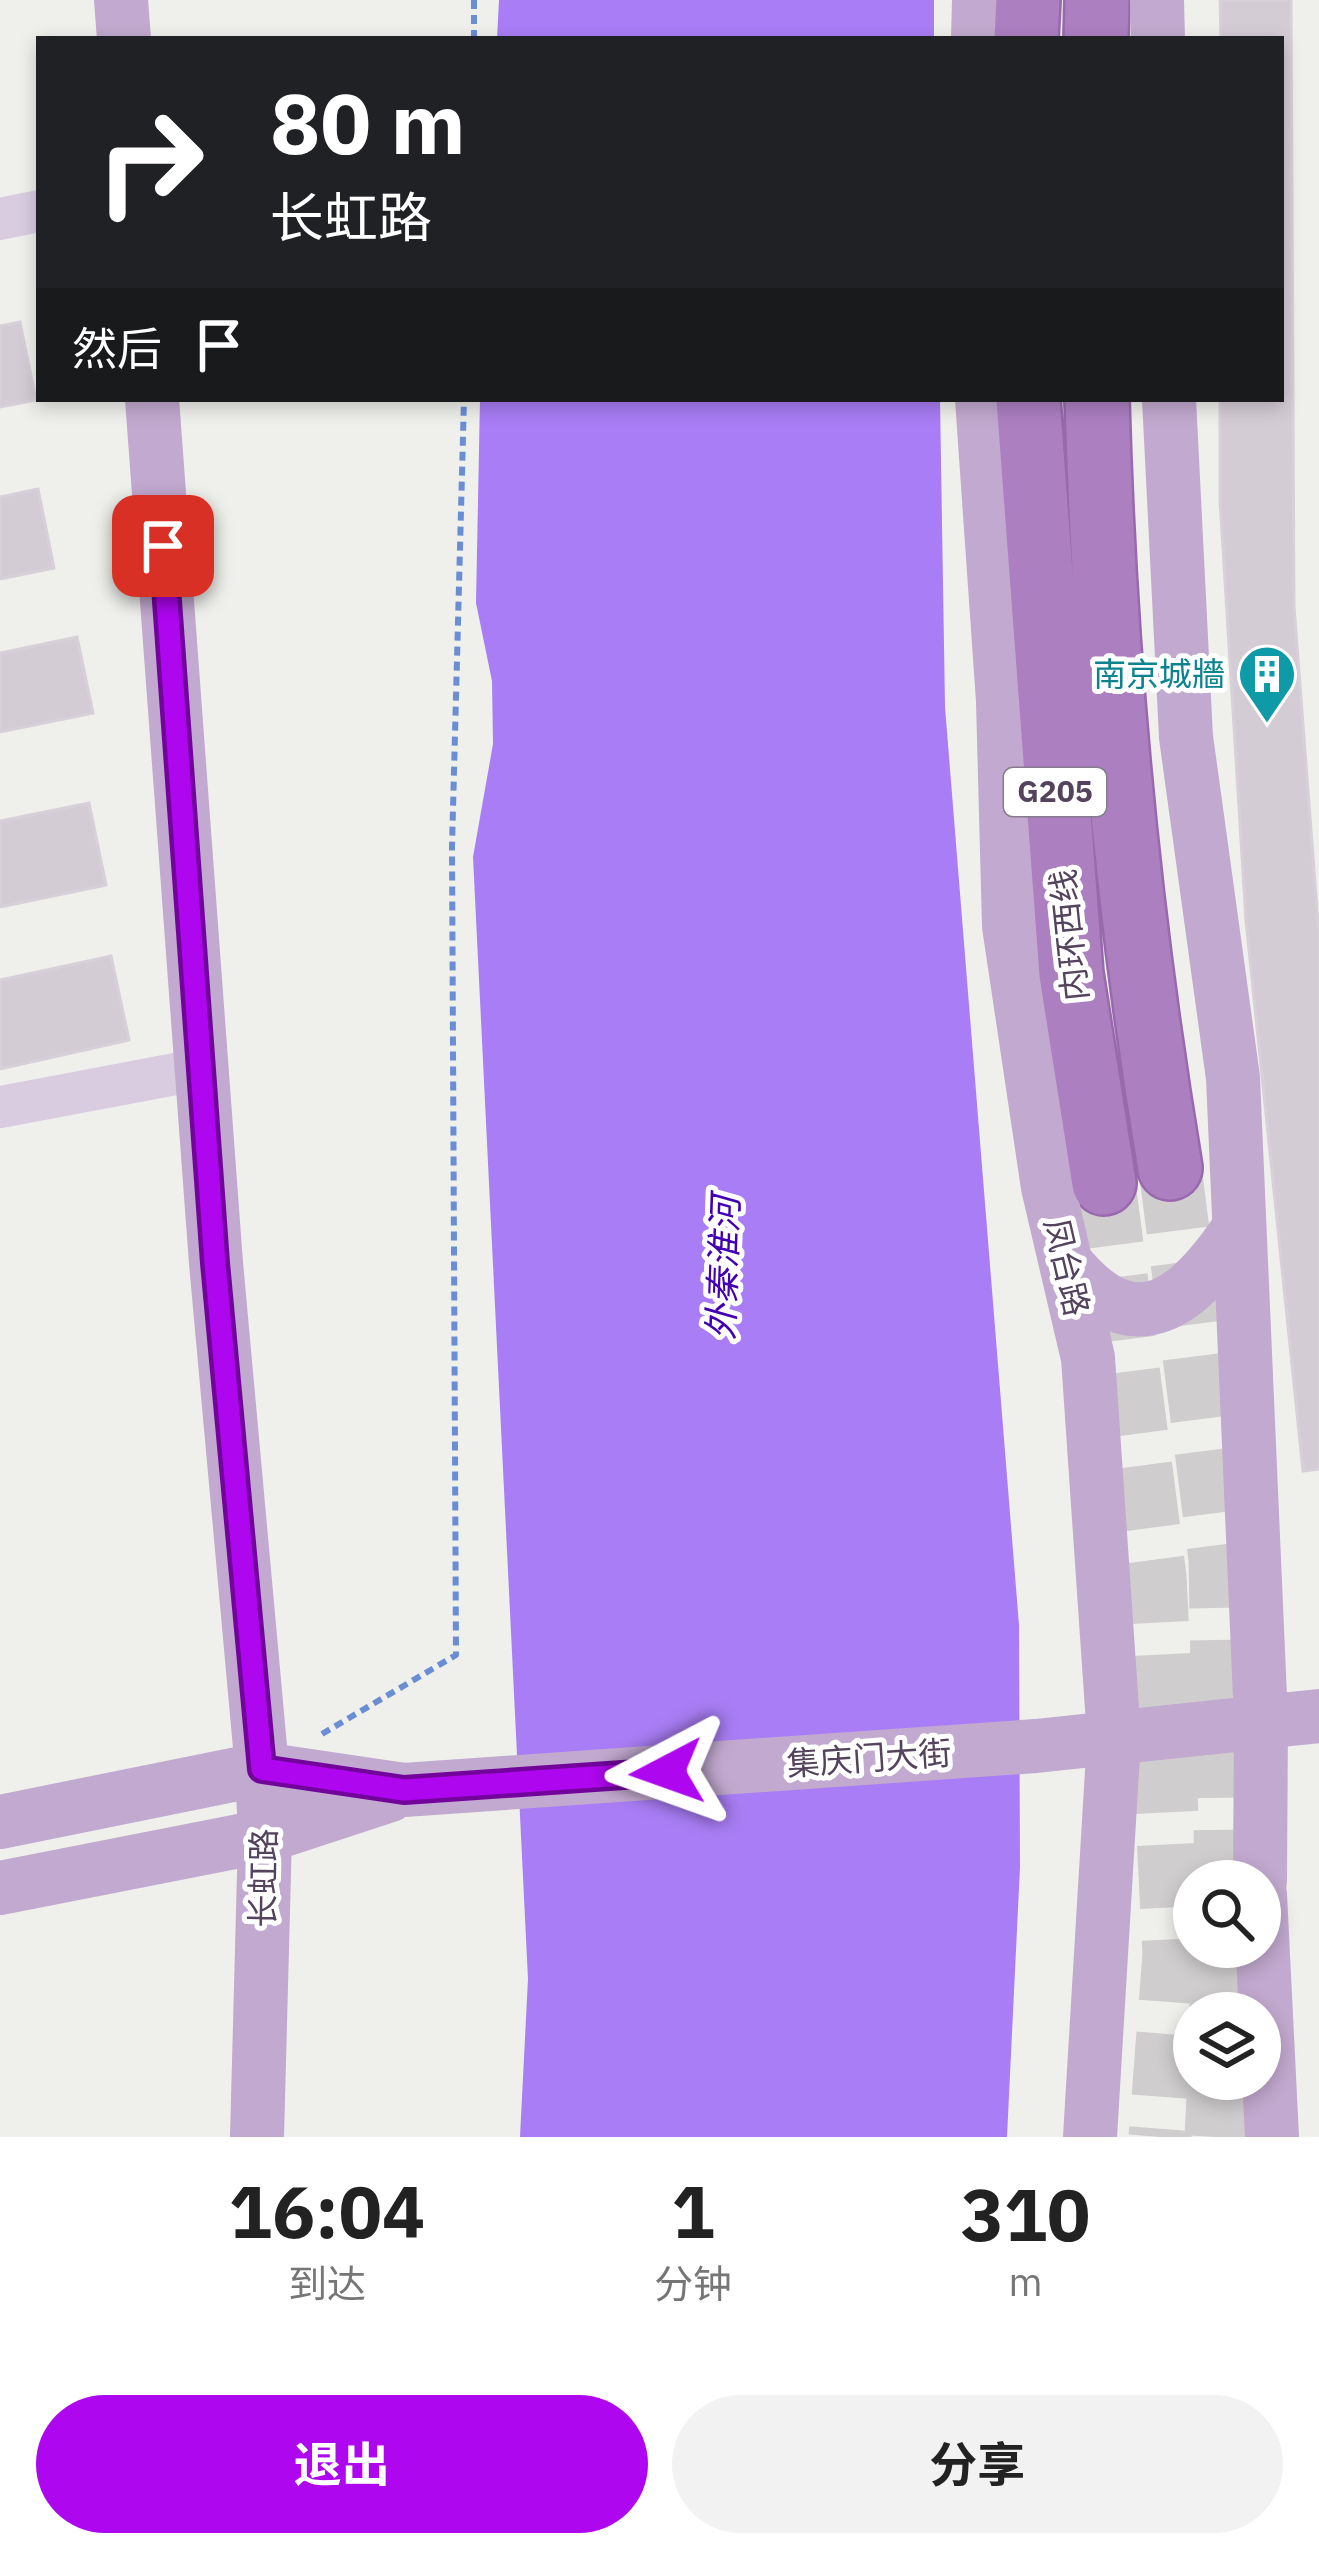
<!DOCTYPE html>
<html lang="zh">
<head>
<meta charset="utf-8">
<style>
  body { margin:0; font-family:"IBM Plex Sans","Noto Sans SC",sans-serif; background:#f2f2f2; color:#222; height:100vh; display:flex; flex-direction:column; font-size:45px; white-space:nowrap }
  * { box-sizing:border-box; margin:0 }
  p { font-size:39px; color:#767676 }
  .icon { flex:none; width:66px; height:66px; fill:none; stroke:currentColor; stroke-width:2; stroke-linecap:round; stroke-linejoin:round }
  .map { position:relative; height:2137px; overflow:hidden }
  .drawer { display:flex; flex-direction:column; background:#fff; flex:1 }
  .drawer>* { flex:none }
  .top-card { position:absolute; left:36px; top:36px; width:1248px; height:366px; border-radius:0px; box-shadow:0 6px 18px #0003; background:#202124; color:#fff; overflow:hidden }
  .buttons { position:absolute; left:1173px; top:1860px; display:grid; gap:24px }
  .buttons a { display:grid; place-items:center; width:108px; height:108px; border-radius:50%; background:#fff; box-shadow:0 6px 18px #0003; font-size:60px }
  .pin { position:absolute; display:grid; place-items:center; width:102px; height:102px; color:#fff; margin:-51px; border-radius:24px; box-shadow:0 6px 18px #0006 }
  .me { position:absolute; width:132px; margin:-66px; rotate:266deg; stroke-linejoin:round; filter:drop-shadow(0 0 9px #0008) }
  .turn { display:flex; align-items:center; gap:42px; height:252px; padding:0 36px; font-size:54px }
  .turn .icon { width:156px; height:156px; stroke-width:2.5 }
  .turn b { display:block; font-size:84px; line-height:102px }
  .then { display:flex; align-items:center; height:114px; padding:0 36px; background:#0003; gap:24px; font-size:45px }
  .eta { display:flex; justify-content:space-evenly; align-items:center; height:204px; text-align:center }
  .eta b { font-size:72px; font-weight:700; line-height:84px }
  .action { display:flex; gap:24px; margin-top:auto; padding:24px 36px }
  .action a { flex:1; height:138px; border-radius:72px; background:#af06f0; color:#fff; font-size:48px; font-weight:700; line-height:138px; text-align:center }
  .action a+a { background:#f2f2f2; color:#222 }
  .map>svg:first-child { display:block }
  .water { fill:#a97df5 }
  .building { fill:#d4ccd5; stroke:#d8d0d9; stroke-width:3 }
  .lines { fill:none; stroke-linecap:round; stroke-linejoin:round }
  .highway-tunnel { stroke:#d0cdcf; stroke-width:63; stroke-dasharray:63 32; stroke-linecap:butt }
  .highway-casing { stroke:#986aad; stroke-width:68 }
  .path { stroke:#6a8dd4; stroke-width:6; stroke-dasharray:9 6; stroke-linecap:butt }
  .minor { stroke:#d9cce1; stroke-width:42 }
  .major { stroke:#c2a9cf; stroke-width:54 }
  .highway { stroke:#ac7fc1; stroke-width:63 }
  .route-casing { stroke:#72049c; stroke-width:30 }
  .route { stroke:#af06f0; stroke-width:21 }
  .labels { text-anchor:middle; stroke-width:10; stroke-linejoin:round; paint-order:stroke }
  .shield { fill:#fff; stroke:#877b8d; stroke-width:3 }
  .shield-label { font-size:30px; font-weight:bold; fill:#53435c }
  .culture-label { font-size:33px; fill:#0d838f; stroke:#fff; text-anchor:end }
  .street-label { font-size:33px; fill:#53435c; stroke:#fff }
  .water-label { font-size:36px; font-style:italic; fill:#4200b2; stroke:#fff }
</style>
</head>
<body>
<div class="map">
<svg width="1319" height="2137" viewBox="0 0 1319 2137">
  <rect width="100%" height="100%" fill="#eff0ec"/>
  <path class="water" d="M 499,0 L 934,0 L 934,39 L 497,39 Z
    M 480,399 L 940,399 L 945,707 L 1019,1625 L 1020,1867 L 1007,2137 L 520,2137 L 528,1979 L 473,857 L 493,744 L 492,681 L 476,603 Z"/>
  <path class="building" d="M 1220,0 L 1291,0 L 1294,606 L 1319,936 L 1319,1469 L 1303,1471 L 1246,921 L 1220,500 L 1220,399 L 1281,399 L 1281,39 L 1221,39 Z
    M 20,322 L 36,400 L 0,407 L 0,326 Z
    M 38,489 L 54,568 L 0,579 L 0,497 Z
    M 77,637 L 93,713 L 0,732 L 0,653 Z
    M 89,803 L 106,885 L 0,907 L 0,821 Z
    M 111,956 L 129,1040 L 0,1069 L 0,980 Z"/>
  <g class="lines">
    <path class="highway-tunnel" d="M 1170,1168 L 1220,1559 L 1226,1881
      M 1104,1183 L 1155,1577 L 1174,1954 L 1160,2137
      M 1221,2013 L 1223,1947
      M 1216,2137 L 1219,2079"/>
    <g class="highway-casing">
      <path id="highway" d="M 1026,39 L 1028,0
        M 1096,39 L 1097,0
        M 1028,399 L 1071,974 L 1104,1183
        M 1097,399 C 1104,660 1127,910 1170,1168"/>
    </g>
    <path class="path" d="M 474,39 L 474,0
      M 322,1734 L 456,1655 L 452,846 L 464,399"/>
    <path class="minor" d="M 0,219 L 39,211
      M 0,1107 L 202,1069"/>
    <path class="major" d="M 121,0 L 124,39
      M 1157,0 L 1158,39
      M 978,39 L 979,0
      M 152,399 L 216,1263 L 262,1769 L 265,1836 L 257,2137
      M 982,399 L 1003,701 L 1009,926 L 1048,1187 L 1088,1358 L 1114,1738 L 1090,2137
      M 1169,399 L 1186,737 L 1233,1078 L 1261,1720 L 1260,1881
      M 1066,1263 C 1136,1350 1190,1301 1239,1228
      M 0,1822 L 262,1769 L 404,1790 L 1036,1746 L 1319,1716
      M 0,1888 L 265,1836 L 390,1795
      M 1260,1894 L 1272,2137"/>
    <use href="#highway" class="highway"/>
  </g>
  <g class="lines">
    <g class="route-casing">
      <path id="route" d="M 163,546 L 215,1263 L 262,1769 L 404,1790 L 667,1772"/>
    </g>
    <use href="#route" class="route"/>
  </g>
  <defs>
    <g id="building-pin" transform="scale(3)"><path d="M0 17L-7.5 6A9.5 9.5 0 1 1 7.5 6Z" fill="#0f9aa8" stroke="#fff"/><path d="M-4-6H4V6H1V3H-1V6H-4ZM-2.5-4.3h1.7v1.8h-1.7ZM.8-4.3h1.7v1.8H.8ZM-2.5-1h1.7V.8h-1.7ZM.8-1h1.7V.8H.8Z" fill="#fff"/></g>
  </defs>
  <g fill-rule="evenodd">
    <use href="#building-pin" x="1267" y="674"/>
  </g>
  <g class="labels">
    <rect class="shield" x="1004" y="768" width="102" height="48" rx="9"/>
    <g class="shield-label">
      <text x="1055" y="802">G205</text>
    </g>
    <g class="culture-label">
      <text x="1225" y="686">南京城牆</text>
    </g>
    <g class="street-label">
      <text transform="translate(1069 935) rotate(-96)" y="12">内环西线</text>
      <text transform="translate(1067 1267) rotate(77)" y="12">凤台路</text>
      <text transform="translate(869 1758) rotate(-4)" y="12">集庆门大街</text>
      <text transform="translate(263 1878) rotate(-89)" y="12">长虹路</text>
    </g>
    <g class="water-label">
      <text transform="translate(723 1268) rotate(-88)" y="13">外秦淮河</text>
    </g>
  </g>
</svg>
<div class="buttons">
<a><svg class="icon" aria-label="search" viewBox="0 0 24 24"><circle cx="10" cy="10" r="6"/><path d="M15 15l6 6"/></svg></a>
<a><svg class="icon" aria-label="layers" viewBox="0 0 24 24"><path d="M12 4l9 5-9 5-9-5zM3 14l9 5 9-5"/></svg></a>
</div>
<div class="pin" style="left:163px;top:546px;background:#d93025"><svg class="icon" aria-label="arrive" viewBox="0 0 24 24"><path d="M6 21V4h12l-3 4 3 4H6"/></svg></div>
<svg class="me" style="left:667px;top:1772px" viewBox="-20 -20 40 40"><path d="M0-17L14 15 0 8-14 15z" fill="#af06f0" stroke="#fff" stroke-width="4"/></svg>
<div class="top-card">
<div class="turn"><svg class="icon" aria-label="right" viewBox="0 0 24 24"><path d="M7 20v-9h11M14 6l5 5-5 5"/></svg><div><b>80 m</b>长虹路</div></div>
<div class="then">然后<svg class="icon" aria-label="arrive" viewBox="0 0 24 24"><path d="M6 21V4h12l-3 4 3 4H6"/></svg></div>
</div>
</div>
<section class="drawer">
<div class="eta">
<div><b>16:04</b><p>到达</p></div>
<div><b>1</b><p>分钟</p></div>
<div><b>310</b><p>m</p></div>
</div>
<div class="action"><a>退出</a><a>分享</a></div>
</section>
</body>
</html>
